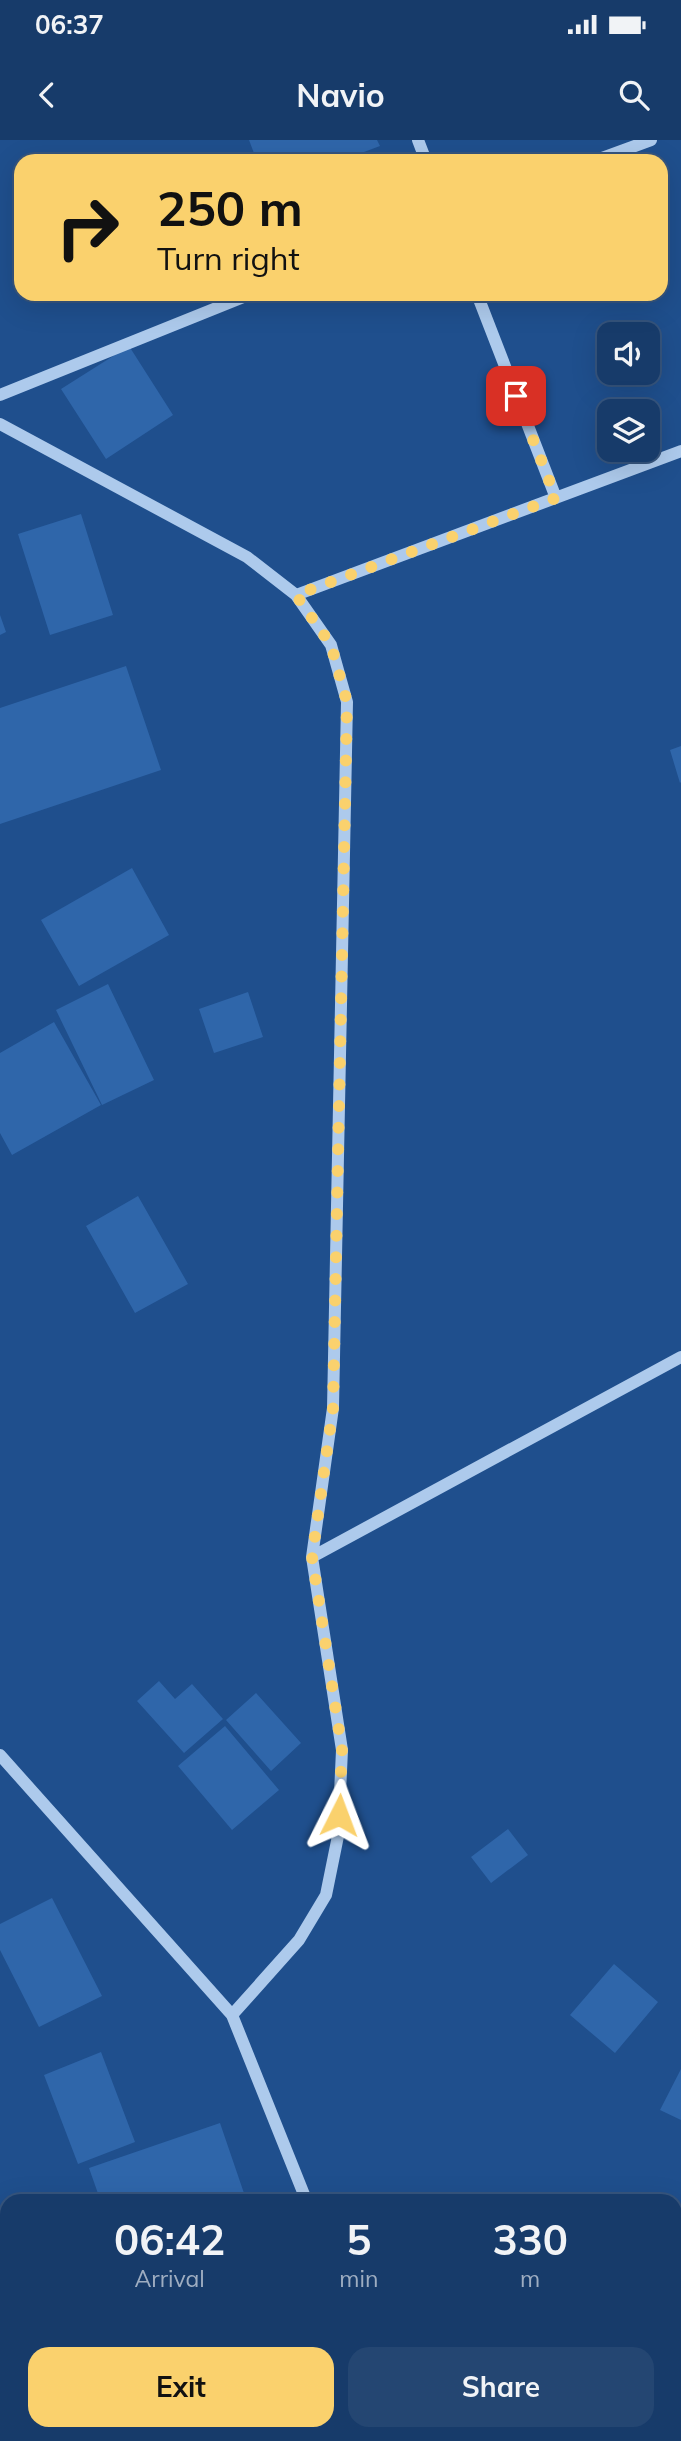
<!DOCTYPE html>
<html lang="en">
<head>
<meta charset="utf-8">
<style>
  body { margin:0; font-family:Mulish,sans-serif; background:#244672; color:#f1f3f6; height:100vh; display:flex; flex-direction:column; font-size:26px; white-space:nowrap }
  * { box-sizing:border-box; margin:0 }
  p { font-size:23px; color:#9eadc1 }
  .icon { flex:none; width:38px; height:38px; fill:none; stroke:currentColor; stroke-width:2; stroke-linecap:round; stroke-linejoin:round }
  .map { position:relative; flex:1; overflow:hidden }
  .drawer { position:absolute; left:0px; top:2054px; width:682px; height:247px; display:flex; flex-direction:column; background:#173b6a; border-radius:21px 21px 0 0; box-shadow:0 7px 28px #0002,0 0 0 2px #36557e }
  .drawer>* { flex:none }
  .guide { position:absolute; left:14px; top:14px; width:654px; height:147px; border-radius:21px; box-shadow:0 7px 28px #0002,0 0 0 2px #36557e; background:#fad16d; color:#111; overflow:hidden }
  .tools { position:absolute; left:597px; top:182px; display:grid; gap:14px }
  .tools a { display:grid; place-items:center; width:63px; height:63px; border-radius:14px; background:#173b6a; box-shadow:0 7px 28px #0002,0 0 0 2px #36557e; font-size:35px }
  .pin { position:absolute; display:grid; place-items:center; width:60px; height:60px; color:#fff; margin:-30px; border-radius:14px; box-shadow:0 4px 10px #0006 }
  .me { position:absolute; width:77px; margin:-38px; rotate:3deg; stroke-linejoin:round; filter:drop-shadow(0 0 5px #0008) }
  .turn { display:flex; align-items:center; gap:24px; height:147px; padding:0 28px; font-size:32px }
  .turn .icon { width:91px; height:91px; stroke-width:2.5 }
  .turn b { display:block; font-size:49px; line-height:60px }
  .eta { display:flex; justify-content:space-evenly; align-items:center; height:119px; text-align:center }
  .eta b { font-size:42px; font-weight:700; line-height:49px }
  .primary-button { display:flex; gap:14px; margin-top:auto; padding:14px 28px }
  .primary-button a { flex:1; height:80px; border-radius:21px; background:#fad16d; color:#111; font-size:28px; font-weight:700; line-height:80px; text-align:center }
  .primary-button a+a { background:#244672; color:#f1f3f6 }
  .status { display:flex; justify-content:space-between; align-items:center; height:49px; padding:0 35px; background:#173b6a; direction:ltr }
  .status svg { height:19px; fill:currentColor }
  header { display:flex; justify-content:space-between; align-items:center; height:91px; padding:0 28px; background:#173b6a; font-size:32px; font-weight:700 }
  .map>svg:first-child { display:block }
  .building { fill:#2f66aa }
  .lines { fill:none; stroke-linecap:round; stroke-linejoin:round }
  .minor { stroke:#adcaec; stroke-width:12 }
  .route { stroke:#fad16d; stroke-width:12; stroke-dasharray:0 21.6 }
</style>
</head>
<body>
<div class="status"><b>06:37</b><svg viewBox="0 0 49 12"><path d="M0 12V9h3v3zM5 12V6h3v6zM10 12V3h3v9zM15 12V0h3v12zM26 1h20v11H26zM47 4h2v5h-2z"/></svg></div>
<header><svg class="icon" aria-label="back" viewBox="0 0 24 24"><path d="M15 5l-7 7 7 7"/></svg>Navio<svg class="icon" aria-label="search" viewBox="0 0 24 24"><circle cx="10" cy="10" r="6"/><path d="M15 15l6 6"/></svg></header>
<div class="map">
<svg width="681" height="2301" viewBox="0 0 681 2301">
  <rect width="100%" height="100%" fill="#1f4f8d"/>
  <path class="building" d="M 249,0 L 377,0 L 380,6 L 340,21 L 257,21 Z
    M 129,206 L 173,275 L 106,319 L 61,249 Z
    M 81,374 L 113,475 L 50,495 L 18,394 Z
    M 0,475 L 6,492 L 0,495 Z
    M 126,526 L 161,630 L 0,684 L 0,568 Z
    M 681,606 L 681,642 L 680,643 L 670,610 Z
    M 132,728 L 169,795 L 79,846 L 41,780 Z
    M 108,844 L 154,940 L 102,965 L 56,870 Z
    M 248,852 L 263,897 L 214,913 L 199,869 Z
    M 54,882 L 101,965 L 12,1015 L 0,993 L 0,913 Z
    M 138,1056 L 188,1144 L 135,1173 L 86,1086 Z
    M 159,1541 L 175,1559 L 192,1544 L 223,1579 L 184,1613 L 137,1561 Z
    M 256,1553 L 301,1603 L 271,1631 L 226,1580 Z
    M 225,1586 L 279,1650 L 232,1690 L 178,1626 Z
    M 508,1689 L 528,1715 L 491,1743 L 471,1717 Z
    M 52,1758 L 102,1856 L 39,1887 L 0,1810 L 0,1784 Z
    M 614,1824 L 658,1862 L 615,1913 L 570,1875 Z
    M 101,1912 L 135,2002 L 78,2024 L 44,1935 Z
    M 681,1929 L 681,1980 L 660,1970 Z
    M 220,1983 L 247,2062 L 101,2062 L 89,2028 Z
    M 406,2294 L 500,2294 L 502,2299 L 409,2301 Z"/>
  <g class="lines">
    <path class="minor" d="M 418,0 L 426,21
      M 594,21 L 651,0
      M 477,154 L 556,358
      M 0,255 L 251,154
      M 0,284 L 247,417 L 296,455 L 331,505 L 347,562 L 333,1268 L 312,1417 L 342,1610 L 338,1696 L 326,1755 L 299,1800 L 232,1875
      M 296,455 L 681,311
      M 312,1417 L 681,1217
      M 0,1615 L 232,1875 L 307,2062
      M 371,2294 L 372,2301"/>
  </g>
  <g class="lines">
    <path class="route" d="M 339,1675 L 342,1610 L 312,1417 L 333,1268 L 347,562 L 331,505 L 296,455 L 556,358 L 516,256"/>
  </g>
</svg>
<div class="tools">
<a><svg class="icon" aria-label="sound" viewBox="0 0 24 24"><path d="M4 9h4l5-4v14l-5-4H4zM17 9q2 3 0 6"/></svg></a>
<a><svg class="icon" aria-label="layers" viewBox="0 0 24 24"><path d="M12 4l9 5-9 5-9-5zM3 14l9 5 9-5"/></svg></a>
</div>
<div class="pin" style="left:516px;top:256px;background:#d93025"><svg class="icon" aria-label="arrive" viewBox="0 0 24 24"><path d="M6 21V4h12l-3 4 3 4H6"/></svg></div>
<svg class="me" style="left:339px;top:1675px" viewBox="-20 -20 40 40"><path d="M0-17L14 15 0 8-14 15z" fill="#fad16d" stroke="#fff" stroke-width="4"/></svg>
<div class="guide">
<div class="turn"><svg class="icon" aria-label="right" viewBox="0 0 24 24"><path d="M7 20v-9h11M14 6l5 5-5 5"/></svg><div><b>250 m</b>Turn right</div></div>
</div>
<section class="drawer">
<div class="eta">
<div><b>06:42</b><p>Arrival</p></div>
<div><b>5</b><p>min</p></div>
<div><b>330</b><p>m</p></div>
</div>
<div class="primary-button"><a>Exit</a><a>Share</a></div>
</section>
</div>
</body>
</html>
